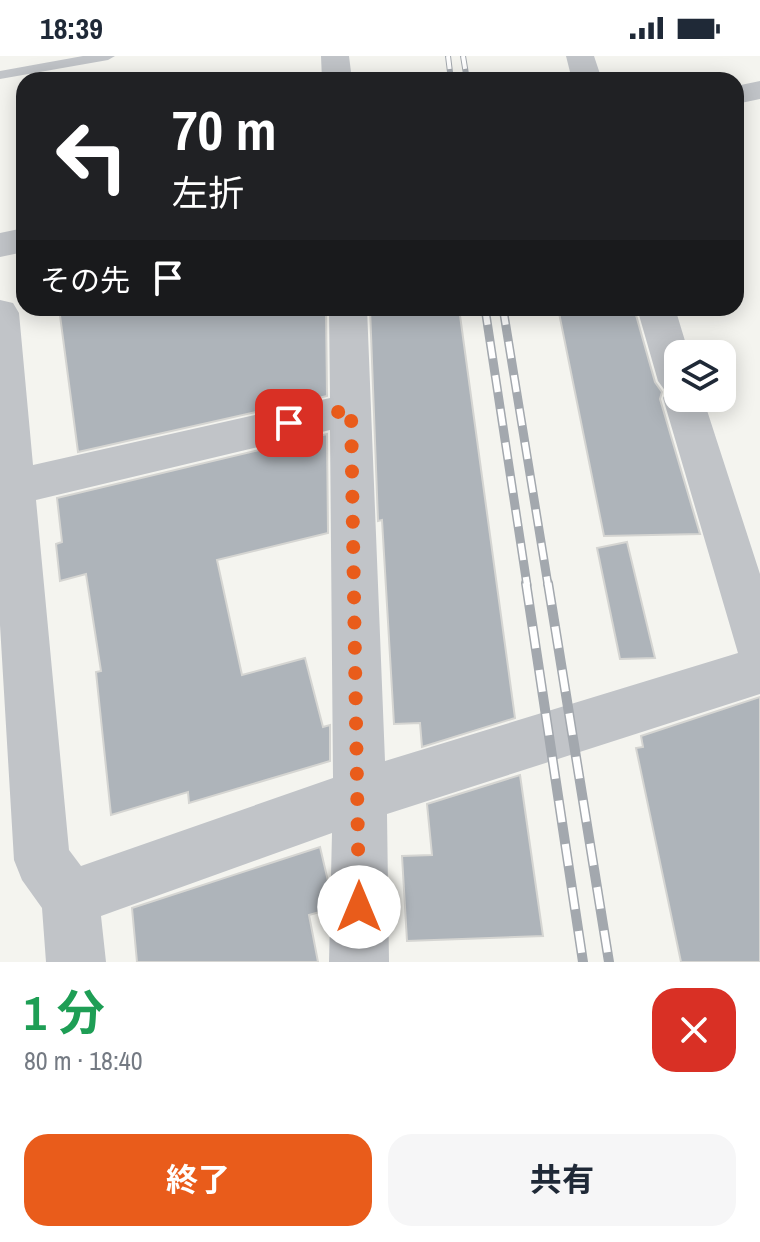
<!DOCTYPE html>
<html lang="ja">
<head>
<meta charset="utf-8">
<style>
  body { margin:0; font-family:"Archivo Narrow","Noto Sans JP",sans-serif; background:#f6f6f7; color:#1f2937; height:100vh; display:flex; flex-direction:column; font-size:30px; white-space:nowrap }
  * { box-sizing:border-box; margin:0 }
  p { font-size:26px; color:#747a83 }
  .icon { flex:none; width:44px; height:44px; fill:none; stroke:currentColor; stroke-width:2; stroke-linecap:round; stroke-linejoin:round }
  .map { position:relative; height:906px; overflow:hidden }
  .side { display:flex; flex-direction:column; background:#fff; flex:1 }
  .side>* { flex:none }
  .top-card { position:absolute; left:16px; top:16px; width:728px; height:244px; border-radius:24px; box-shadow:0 4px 20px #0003; background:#202124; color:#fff; overflow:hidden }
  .buttons { position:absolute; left:664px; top:284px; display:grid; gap:16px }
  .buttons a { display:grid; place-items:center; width:72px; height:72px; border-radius:16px; background:#fff; box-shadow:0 4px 20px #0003; font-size:40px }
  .pin { position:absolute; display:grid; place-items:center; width:68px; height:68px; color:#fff; margin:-34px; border-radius:16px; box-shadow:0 4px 12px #0006 }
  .me { position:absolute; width:88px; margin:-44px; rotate:0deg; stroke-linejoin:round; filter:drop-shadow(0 0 6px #0008) }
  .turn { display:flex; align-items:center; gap:28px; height:168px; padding:0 24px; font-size:36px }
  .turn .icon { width:104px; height:104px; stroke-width:2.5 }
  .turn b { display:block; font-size:56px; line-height:68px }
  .then { display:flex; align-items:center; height:76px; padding:0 24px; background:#0003; gap:16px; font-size:30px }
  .round { display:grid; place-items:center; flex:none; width:84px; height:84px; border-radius:24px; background:#f6f6f7 }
  .overview { display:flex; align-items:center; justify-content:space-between; height:136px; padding:0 24px }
  h1 { font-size:48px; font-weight:700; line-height:60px; color:#1e9e55 }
  .cta { display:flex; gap:16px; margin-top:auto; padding:16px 24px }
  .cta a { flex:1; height:92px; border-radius:24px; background:#e95c1b; color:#fff; font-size:32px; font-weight:700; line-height:92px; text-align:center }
  .cta a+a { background:#f6f6f7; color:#1f2937 }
  .status { display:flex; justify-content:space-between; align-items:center; height:56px; padding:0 40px; background:#fff; direction:ltr }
  .status svg { height:22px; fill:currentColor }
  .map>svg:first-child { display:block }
  .building { fill:#aeb4ba; stroke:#d5d5d2; stroke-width:2 }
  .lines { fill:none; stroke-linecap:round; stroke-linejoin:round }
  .service { fill:#c1c4c8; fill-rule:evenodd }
  .minor { fill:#c1c4c8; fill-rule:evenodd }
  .rail-far2-casing { stroke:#a3a8ae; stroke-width:6 }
  .rail-far1-casing { stroke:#a3a8ae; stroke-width:9 }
  .rail-casing { stroke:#a3a8ae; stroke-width:10 }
  .rail-far2 { stroke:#fff; stroke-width:4; stroke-dasharray:13; stroke-linecap:butt }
  .rail-far1 { stroke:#fff; stroke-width:6; stroke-dasharray:17; stroke-linecap:butt }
  .rail { stroke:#fff; stroke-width:7; stroke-dasharray:22; stroke-linecap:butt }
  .route { stroke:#e95c1b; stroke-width:14; stroke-dasharray:0 25.2 }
</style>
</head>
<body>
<div class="status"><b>18:39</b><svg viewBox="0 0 49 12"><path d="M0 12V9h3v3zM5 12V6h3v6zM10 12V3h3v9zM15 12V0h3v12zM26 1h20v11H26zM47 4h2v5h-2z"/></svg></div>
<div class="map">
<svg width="760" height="906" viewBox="0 0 760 906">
  <rect width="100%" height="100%" fill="#f4f4ef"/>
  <path class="building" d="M 59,252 L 326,252 L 327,340 L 78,396 Z
    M 370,252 L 459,252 L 515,662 L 422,691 L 420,667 L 394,668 L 382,464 L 378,465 Z
    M 558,252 L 634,252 L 655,326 L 662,336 L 660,343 L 700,478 L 604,480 Z
    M 327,378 L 328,477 L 217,504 L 242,619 L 305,602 L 323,671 L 330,669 L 330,705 L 189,747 L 188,736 L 111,759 L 96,616 L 101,615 L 86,518 L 60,525 L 56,488 L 62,486 L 57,442 Z
    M 627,486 L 655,602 L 620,603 L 597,492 Z
    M 760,641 L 760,906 L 681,906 L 636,692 L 643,691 L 641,680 Z
    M 520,719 L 543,880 L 407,885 L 402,800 L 432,799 L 427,748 Z
    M 320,791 L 328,825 L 327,854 L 309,859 L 318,906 L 137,906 L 132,852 Z"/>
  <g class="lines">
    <path class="service" d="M 83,0 L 115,0 L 108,4 L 0,23 L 0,15 Z"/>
    <path class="minor" d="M 321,0 L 349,0 L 352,24 L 322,24 Z
      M 566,0 L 594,0 L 602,24 L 572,24 Z
      M 760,25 L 760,43 L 736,48 L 736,30 Z
      M 24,172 L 24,196 L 0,201 L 0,177 Z
      M 0,244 L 13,247 L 19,257 L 33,409 L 330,342 L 329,252 L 367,252 L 385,705 L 738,597 L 663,342 L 666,336 L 658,325 L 637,252 L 675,252 L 689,298 L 678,298 L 678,342 L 703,342 L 760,518 L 760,638 L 387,758 L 389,906 L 329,906 L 332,777 L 101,860 L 106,906 L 46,906 L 42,852 L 22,824 L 14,804 L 0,569 ZM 330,374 L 333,722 L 81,810 L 69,794 L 36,444 Z"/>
    <g class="rail-far2-casing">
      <path id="rail-far2" d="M 448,0 L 451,24
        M 463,0 L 467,24"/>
    </g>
    <g class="rail-far1-casing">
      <path id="rail-far1" d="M 485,252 L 527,529
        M 503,252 L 548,529"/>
    </g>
    <g class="rail-casing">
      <path id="rail" d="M 526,527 L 583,906
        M 548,527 L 609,906"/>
    </g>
    <use href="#rail-far2" class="rail-far2"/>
    <use href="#rail-far1" class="rail-far1"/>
    <use href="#rail" class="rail"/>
  </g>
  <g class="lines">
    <path class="route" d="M 289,367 L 351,353 L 359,851"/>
  </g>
</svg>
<div class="buttons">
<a><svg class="icon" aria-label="layers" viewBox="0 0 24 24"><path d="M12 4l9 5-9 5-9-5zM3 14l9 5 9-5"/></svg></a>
</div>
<div class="pin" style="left:289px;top:367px;background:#d93025"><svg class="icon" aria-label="arrive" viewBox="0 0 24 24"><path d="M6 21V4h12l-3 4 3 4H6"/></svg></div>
<svg class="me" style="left:359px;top:851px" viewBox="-20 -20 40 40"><circle r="19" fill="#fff"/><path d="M0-13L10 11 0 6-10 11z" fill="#e95c1b"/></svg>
<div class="top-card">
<div class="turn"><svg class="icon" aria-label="left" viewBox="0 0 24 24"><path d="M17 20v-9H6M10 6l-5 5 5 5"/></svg><div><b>70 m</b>左折</div></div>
<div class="then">その先<svg class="icon" aria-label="arrive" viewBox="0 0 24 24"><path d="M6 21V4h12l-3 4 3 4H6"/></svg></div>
</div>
</div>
<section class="side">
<div class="overview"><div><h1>1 分</h1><p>80 m · 18:40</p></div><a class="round" style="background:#d93025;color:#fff"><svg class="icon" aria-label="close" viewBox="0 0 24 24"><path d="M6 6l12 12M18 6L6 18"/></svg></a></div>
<div class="cta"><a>終了</a><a>共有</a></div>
</section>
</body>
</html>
